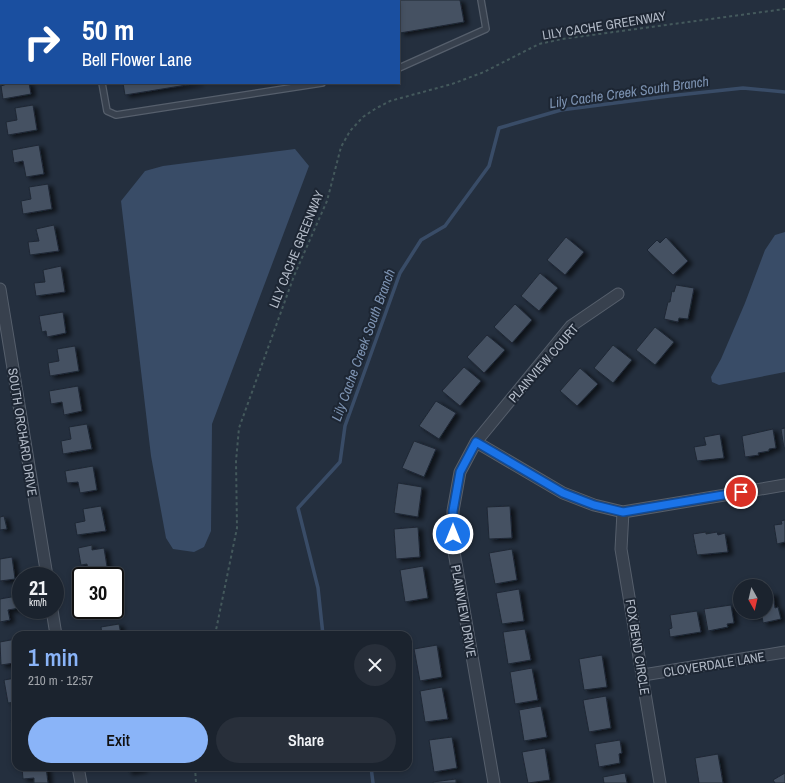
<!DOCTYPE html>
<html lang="en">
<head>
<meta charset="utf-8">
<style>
  body { margin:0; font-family:"Archivo Narrow",sans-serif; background:#282f3a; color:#f1f3f6; height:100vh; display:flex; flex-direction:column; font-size:15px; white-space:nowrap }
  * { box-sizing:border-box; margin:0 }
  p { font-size:13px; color:#a0a4aa }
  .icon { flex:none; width:22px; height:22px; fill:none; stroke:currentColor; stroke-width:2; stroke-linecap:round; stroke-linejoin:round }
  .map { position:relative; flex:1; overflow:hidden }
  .side { position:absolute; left:12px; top:631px; width:400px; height:140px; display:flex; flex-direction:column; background:#1b232e; border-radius:12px; box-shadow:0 2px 6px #0003,0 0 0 1px #39404a }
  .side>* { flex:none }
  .top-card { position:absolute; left:0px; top:0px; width:400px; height:84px; box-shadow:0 2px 6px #0003,0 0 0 1px #39404a; background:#1a4fa0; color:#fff; overflow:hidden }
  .needle { width:26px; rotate:172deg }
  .tools { position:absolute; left:733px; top:579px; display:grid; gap:8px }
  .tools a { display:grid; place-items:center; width:40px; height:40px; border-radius:50%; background:#1b232e; box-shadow:0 2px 6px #0003,0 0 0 1px #39404a; font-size:20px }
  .speed { position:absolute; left:12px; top:567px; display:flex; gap:8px; font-size:20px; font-weight:700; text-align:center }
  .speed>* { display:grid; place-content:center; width:52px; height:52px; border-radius:50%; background:#1b232e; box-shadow:0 2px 6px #0003,0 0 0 1px #39404a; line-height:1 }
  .speed small { font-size:10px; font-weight:400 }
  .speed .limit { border:2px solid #111; border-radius:6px; background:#fff; color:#111 }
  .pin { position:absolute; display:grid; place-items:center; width:34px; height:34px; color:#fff; margin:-17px; border:2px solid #fff; border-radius:50%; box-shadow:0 1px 4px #0007 }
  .me { position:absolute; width:44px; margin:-22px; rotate:0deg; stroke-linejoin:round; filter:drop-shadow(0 0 3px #0008) }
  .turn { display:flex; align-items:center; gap:14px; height:84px; padding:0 16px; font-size:18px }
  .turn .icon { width:52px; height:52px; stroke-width:2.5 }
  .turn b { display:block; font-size:28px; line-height:34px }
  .round { display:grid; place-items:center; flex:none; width:42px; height:42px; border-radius:21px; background:#282f3a }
  .head { display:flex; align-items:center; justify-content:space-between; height:68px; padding:0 16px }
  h1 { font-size:24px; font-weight:600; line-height:30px; color:#8ab4f8 }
  .action { display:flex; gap:8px; margin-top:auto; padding:8px 16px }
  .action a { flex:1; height:46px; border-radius:24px; background:#8ab4f8; color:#111; font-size:16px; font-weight:600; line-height:46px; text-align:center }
  .action a+a { background:#282f3a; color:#f1f3f6 }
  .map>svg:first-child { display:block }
  .water { fill:#394c67 }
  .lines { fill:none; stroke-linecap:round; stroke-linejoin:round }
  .stream { stroke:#394c67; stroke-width:3.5 }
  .building { fill:#455162; stroke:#1f2835; filter:url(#shadow) }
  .service-casing { stroke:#565f6c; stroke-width:8 }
  .minor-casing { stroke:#565f6c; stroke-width:13 }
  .path { stroke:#44595c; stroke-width:2; stroke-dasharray:3 3; stroke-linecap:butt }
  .service { stroke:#38414e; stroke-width:5.5 }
  .minor { stroke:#38414e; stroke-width:11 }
  .route-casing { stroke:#114b97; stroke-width:10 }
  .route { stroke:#1a73e8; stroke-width:7 }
  .labels { text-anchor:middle; stroke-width:4; stroke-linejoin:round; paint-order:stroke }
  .street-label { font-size:13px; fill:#b4bcc9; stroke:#1d2633 }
  .water-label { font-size:14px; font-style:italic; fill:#7c92b1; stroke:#1d2633 }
</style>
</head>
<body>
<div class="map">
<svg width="785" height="783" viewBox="0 0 785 783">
  <defs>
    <filter id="shadow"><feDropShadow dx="4.5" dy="2.5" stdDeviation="2" flood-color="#0009"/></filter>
  </defs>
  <rect width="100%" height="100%" fill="#242f3e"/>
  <path class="water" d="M 295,149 L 309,166 L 212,424 L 211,531 L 204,547 L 194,552 L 173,549 L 166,538 L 151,456 L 121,201 L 145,171 L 163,166 Z
    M 785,232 L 785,372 L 719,385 L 712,382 L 711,377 L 721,359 L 745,303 L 765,250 L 775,235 Z"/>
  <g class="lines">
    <path class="stream" d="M 323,635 L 318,588 L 298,508 L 340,462 L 345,426 L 400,273 L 421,240 L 445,226 L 489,166 L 499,128 L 561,110 L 669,96 L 743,88 L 785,92
      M 371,767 L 373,783"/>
  </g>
  <path class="building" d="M 297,0 L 330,0 L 330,1 L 290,1 Z
    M 395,0 L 460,0 L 464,22 L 400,33 L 399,1 Z
    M 10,83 L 29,83 L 31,94 L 3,99 L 1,86 Z
    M 123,83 L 199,83 L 125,95 Z
    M 33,105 L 37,130 L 8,135 L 6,122 L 17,120 L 15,108 Z
    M 39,145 L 44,174 L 26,177 L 23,161 L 14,163 L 12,150 Z
    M 48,184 L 52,209 L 23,214 L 21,201 L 31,199 L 29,187 Z
    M 54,225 L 59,251 L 30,255 L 28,242 L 39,241 L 36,229 Z
    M 566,237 L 584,252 L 565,275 L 547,260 Z
    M 666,237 L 688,261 L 673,275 L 647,250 L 657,240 L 660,243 Z
    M 61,266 L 65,292 L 36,296 L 34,283 L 45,282 L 43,270 Z
    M 540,273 L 558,288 L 539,311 L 521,296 Z
    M 676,285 L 694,288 L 688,319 L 679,318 L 678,322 L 664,319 L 668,302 L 670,302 L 672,291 L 674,292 Z
    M 515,304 L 532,320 L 512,343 L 494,327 Z
    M 63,312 L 66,333 L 47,337 L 46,331 L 42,332 L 39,316 Z
    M 655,327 L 674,342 L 655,365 L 636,350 Z
    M 487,335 L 505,350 L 484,373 L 467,357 Z
    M 613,345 L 632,360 L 613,383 L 594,368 Z
    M 75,346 L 79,371 L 50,376 L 48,363 L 59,361 L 57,349 Z
    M 464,367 L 481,381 L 460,406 L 442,391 Z
    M 580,368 L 598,384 L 577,406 L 560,391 Z
    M 78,386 L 82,411 L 64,415 L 62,402 L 51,404 L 49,391 Z
    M 436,401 L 456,413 L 439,439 L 419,426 Z
    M 87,424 L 92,449 L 63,454 L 61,441 L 71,439 L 69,427 Z
    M 785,428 L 785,448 L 784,448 L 781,429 Z
    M 773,429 L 776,448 L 769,449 L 769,451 L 758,453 L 759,455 L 745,457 L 742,436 Z
    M 720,434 L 724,458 L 697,461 L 694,447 L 706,445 L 704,437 Z
    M 414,441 L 436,449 L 424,477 L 402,468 Z
    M 93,466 L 97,490 L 80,493 L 78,482 L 67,483 L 65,471 Z
    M 398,483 L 422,487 L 418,517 L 394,513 Z
    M 101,506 L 106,531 L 77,535 L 75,523 L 85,521 L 83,509 Z
    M 510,506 L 512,538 L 489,539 L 487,507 Z
    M 4,516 L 7,529 L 0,530 L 0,517 Z
    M 785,520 L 785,542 L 777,544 L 774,525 L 782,524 L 781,521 Z
    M 418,527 L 420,557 L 396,559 L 394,529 Z
    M 706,532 L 706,534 L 717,532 L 718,535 L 725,533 L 728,552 L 697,555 L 693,534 Z
    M 92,545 L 92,550 L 104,548 L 108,573 L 89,576 L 87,564 L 81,565 L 78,548 Z
    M 512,549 L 517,580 L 495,584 L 489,553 Z
    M 12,557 L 15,579 L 0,581 L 0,559 Z
    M 423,566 L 428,598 L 405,602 L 400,570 Z
    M 115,586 L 119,611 L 90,615 L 89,610 L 115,610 Z
    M 519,589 L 524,621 L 502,624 L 496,593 Z
    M 773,593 L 775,608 L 778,607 L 781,619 L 763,623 L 762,615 L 749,617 L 748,612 L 766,612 L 766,594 Z
    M 17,596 L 19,608 L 8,610 L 10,620 L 0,622 L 0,599 Z
    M 731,605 L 734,623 L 727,624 L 728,627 L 708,631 L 704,609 Z
    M 697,611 L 701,632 L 670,637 L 669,629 L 672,628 L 670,615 Z
    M 119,624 L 121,635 L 102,635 L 101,627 Z
    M 525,629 L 531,660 L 508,664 L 503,632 Z
    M 16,639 L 16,652 L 12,653 L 14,663 L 1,665 L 0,642 Z
    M 437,645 L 442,677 L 420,681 L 414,649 Z
    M 602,655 L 607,687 L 584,690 L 579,659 Z
    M 532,668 L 538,700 L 515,704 L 510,672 Z
    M 16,678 L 16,702 L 8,703 L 4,680 Z
    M 442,687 L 448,719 L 425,722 L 420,691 Z
    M 606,696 L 611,728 L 589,732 L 583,700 Z
    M 541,706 L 547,737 L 524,741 L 519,710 Z
    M 16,719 L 16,736 L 14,736 L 11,720 Z
    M 452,737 L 457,768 L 434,772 L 429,740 Z
    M 620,740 L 622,753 L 619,754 L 620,763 L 599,767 L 595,744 Z
    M 545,748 L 550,780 L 528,783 L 522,752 Z
    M 718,754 L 723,783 L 699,783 L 695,758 Z
    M 22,767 L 46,767 L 48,783 L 34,783 L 34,778 L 23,779 Z
    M 127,767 L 143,767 L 143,769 L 128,772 Z
    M 625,773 L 627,783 L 604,783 L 603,777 Z
    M 785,773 L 785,783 L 775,783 L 773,780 Z
    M 456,779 L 456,783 L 433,783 L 433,782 Z"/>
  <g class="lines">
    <g class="service-casing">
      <path id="service" d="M 87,0 L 87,1
        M 346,0 L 347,1
        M 399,68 L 486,29 L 481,0
        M 102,83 L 107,111 L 116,115 L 322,83"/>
    </g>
    <g class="minor-casing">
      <path id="minor" d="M 0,289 L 47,576
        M 476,442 L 563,493 L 594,505 L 623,512 L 785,485
        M 623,512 L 621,549 L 660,783
        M 52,610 L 56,635
        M 643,675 L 785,652
        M 78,767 L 81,783
        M 494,783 L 453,546 L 453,511 L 460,472 L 476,442 L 571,326 L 618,294"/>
    </g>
    <path class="path" d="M 215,635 L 237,528 L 236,461 L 239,428 L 294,276 L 327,201 L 341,147 L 350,131 L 363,117 L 375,109 L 390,101 L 452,84 L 484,72 L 539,44 L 562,39 L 785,9
      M 195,767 L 196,783"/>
    <use href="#service" class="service"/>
    <use href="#minor" class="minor"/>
  </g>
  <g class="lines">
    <g class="route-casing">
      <path id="route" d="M 453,534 L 453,511 L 460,472 L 476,442 L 563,493 L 594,505 L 623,512 L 741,492"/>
    </g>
    <use href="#route" class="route"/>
  </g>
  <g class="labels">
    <g class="street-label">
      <text transform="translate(604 25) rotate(-9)" y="5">LILY CACHE GREENWAY</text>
      <text transform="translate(296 249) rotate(-68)" y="5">LILY CACHE GREENWAY</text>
      <text transform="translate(543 363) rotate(-49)" y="5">PLAINVIEW COURT</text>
      <text transform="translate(23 432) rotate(81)" y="5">SOUTH ORCHARD DRIVE</text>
      <text transform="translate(464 611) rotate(80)" y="5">PLAINVIEW DRIVE</text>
      <text transform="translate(638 647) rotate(81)" y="5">FOX BEND CIRCLE</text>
      <text transform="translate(714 664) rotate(-9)" y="5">CLOVERDALE LANE</text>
    </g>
    <g class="water-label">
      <text transform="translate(629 92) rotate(-8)" y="5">Lily Cache Creek South Branch</text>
      <text transform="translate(363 345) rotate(-70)" y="5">Lily Cache Creek South Branch</text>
    </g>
  </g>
</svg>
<div class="tools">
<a><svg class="needle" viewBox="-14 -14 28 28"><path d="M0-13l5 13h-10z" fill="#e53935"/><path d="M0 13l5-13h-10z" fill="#a0a4aa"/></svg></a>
</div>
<div class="speed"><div>21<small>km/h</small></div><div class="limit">30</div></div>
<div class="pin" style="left:741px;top:492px;background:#d93025"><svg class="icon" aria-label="arrive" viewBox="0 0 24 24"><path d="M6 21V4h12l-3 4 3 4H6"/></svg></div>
<svg class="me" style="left:453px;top:534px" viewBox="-20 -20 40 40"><circle r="17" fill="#1a73e8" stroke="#fff" stroke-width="3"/><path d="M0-11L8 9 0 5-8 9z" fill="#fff"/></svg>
<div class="top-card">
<div class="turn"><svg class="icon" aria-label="right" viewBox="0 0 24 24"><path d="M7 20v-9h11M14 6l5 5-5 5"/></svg><div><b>50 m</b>Bell Flower Lane</div></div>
</div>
<section class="side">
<div class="head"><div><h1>1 min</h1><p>210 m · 12:57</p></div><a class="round"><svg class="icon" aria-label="close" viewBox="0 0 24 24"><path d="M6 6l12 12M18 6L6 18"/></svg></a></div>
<div class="action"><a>Exit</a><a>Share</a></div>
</section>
</div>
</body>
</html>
